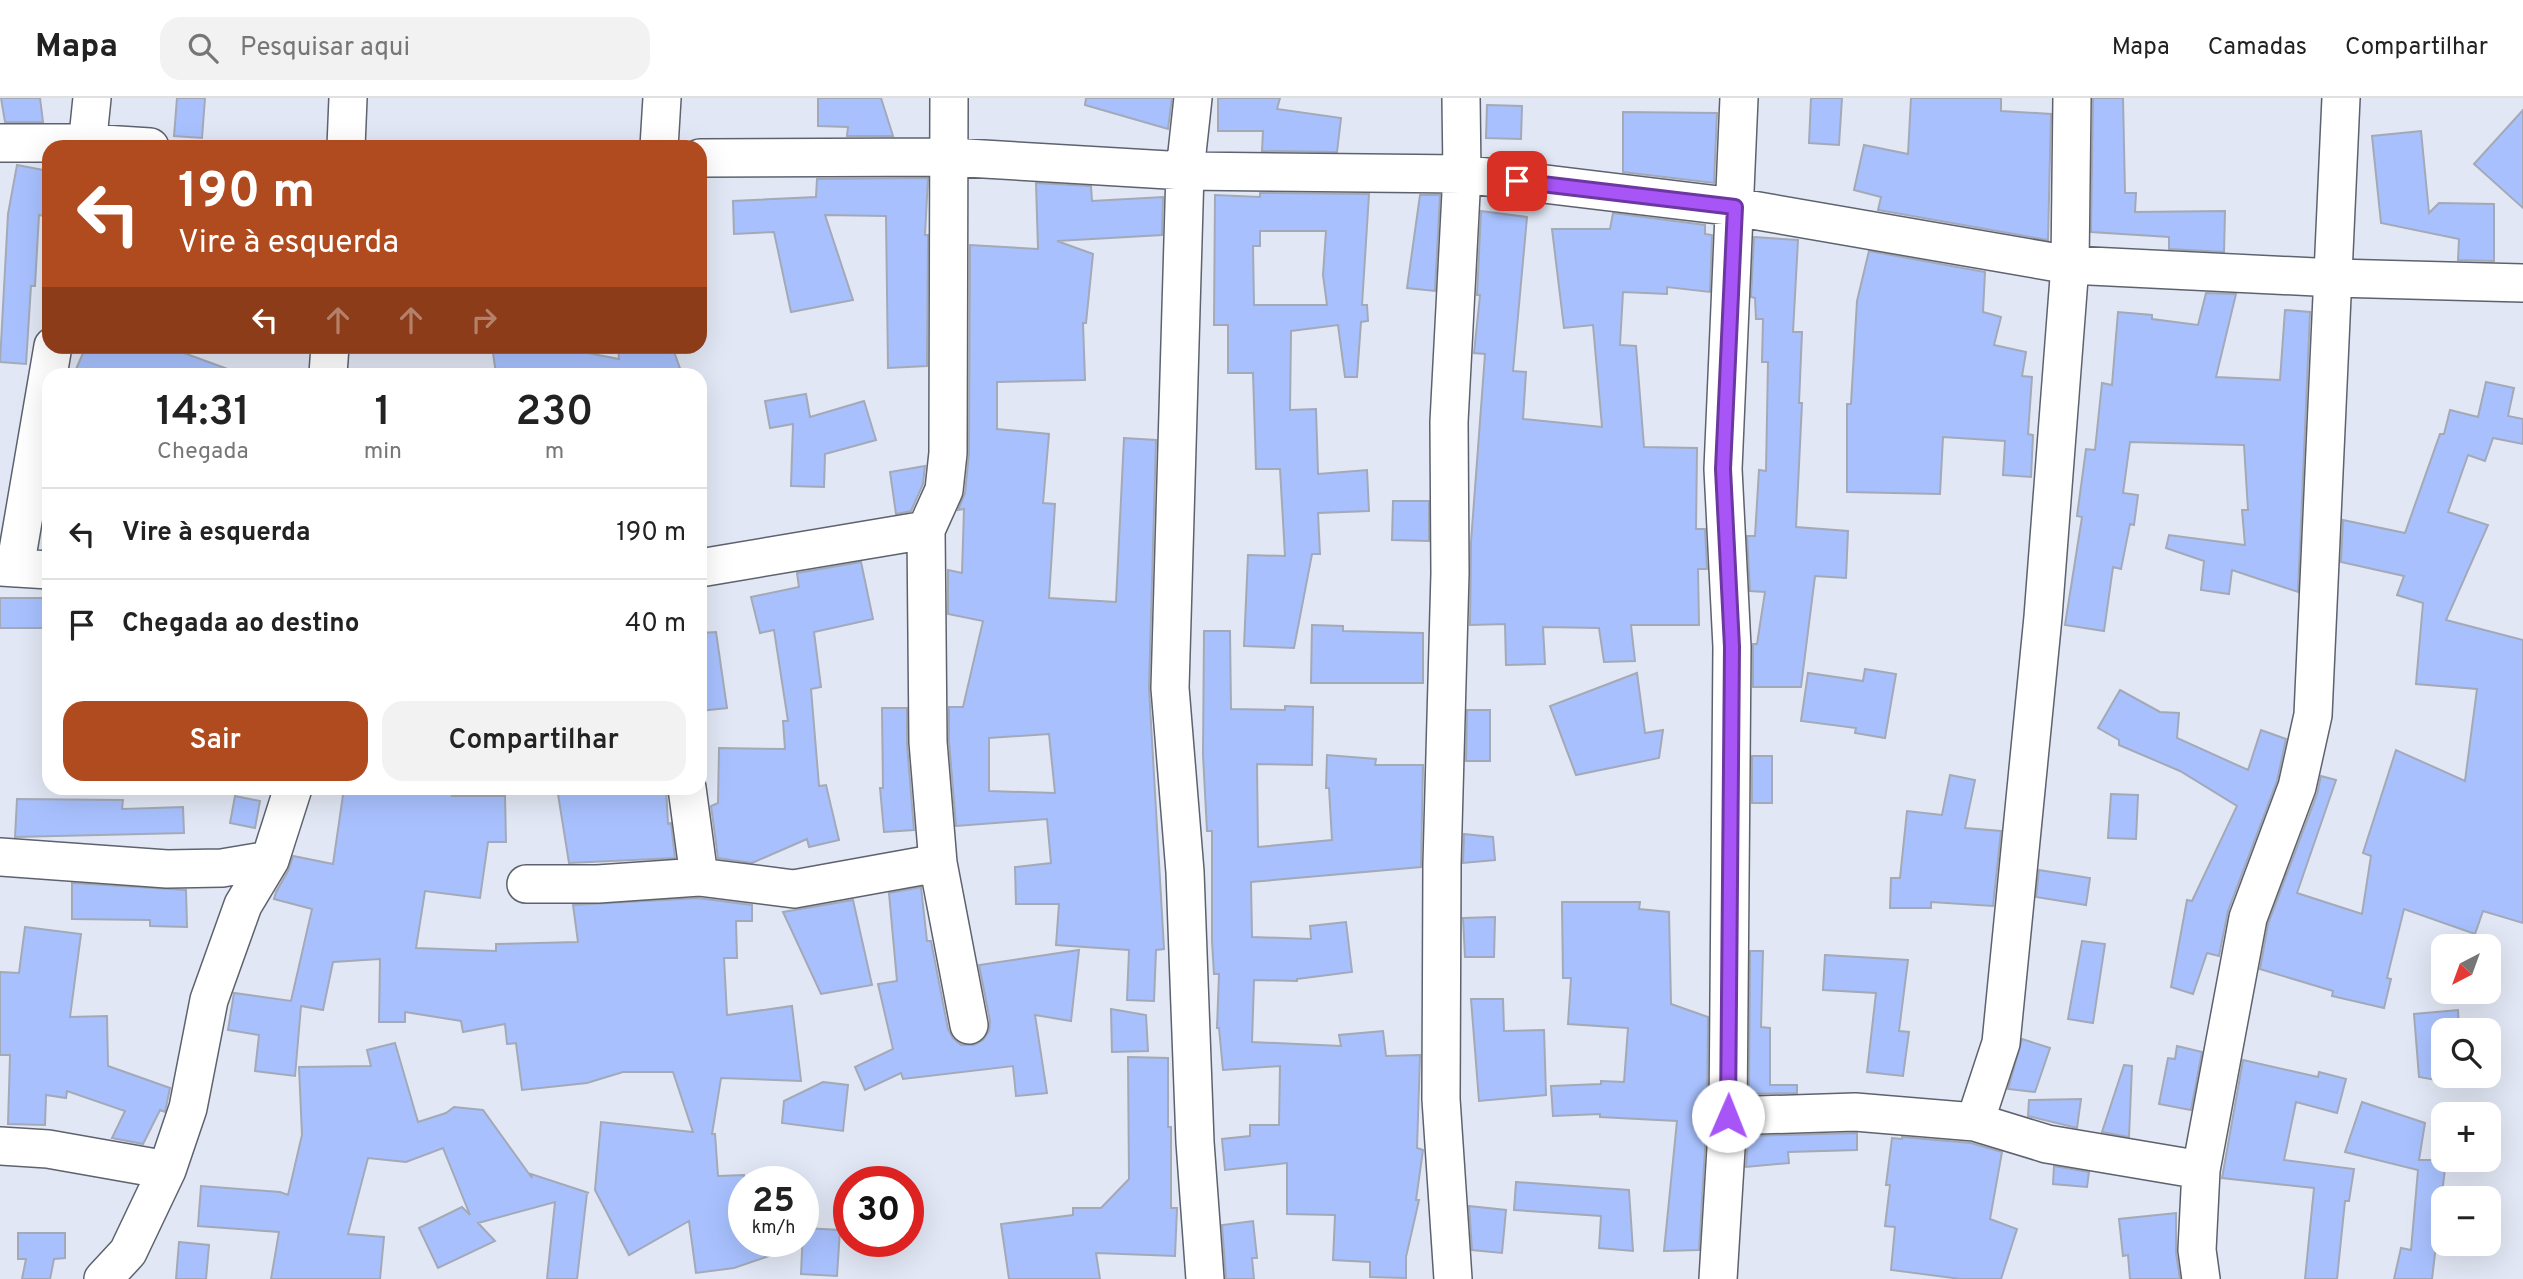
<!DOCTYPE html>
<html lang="pt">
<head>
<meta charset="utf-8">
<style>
  body { margin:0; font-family:Overpass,sans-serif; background:#f2f2f2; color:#222; height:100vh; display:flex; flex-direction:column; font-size:26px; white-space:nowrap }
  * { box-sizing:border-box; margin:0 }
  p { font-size:23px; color:#767676 }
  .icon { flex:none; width:38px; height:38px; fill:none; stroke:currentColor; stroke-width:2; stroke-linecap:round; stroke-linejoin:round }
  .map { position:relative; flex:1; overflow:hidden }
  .drawer { position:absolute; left:42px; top:270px; width:665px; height:427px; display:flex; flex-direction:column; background:#fff; border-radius:21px; box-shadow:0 7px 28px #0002 }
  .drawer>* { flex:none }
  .banner { position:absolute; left:42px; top:42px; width:665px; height:214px; border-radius:21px; box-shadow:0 7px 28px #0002; background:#b04b20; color:#fff; overflow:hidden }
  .needle { width:46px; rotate:221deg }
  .controls { position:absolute; left:2431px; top:836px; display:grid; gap:14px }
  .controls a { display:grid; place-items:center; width:70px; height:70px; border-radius:14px; background:#fff; box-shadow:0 7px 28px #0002; font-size:35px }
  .speed { position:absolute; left:728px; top:1068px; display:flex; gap:14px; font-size:35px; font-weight:700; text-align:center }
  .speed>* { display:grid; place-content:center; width:91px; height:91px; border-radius:50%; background:#fff; box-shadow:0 7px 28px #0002; line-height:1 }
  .speed small { font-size:18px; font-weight:400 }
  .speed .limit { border:10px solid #d22; background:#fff; color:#111 }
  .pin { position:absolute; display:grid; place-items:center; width:60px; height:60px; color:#fff; margin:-30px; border-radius:14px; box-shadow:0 4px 10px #0006 }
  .me { position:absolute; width:77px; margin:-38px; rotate:1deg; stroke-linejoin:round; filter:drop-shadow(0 0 5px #0008) }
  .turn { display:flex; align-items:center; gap:24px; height:147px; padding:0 21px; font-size:32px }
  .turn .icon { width:91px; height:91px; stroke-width:2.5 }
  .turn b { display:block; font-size:49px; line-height:60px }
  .lanes { display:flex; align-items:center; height:66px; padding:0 21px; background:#0003; justify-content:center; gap:35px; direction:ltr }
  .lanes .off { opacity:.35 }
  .eta { display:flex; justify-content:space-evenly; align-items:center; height:119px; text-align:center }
  .eta b { font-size:42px; font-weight:600; line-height:49px }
  .action { display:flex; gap:14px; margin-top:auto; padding:14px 21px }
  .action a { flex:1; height:80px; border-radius:21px; background:#b04b20; color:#fff; font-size:28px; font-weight:600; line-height:80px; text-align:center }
  .action a+a { background:#f2f2f2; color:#222 }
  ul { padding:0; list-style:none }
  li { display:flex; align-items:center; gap:21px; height:91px; padding:0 21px; border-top:2px solid #e0e0e0 }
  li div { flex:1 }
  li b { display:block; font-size:26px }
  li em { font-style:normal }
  header { display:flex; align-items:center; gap:42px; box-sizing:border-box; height:98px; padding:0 35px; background:#fff; border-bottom:2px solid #e0e0e0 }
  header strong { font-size:33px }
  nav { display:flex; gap:38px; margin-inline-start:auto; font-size:24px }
  .search { width:490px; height:63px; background:#f2f2f2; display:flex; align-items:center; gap:18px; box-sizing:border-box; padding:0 24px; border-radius:21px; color:#767676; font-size:26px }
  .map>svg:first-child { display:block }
  .building { fill:#a8c1fe; stroke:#a3a9b6; stroke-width:2; fill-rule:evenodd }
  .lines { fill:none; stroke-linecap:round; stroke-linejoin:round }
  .minor-casing { stroke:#5d626e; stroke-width:40 }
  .minor { stroke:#fff; stroke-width:37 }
  .route-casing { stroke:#6d37a1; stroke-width:18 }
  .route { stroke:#a855f7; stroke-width:12 }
</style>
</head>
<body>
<header>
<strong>Mapa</strong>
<div class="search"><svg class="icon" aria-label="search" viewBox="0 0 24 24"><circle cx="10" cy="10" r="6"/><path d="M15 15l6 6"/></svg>Pesquisar aqui</div>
<nav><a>Mapa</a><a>Camadas</a><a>Compartilhar</a></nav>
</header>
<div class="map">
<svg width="2523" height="1181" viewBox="0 0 2523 1181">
  <rect width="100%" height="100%" fill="#e2e7f5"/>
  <path class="building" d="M 1,0 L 40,0 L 43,24 L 5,24 Z
    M 177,0 L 205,0 L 202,40 L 174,38 Z
    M 818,0 L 881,0 L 893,38 L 847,38 L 848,29 L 818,28 Z
    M 1086,0 L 1172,0 L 1168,31 L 1085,7 Z
    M 1218,0 L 1280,0 L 1277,11 L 1341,20 L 1337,54 L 1262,53 L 1263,33 L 1218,33 Z
    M 1811,0 L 1842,0 L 1839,47 L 1809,45 Z
    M 1911,0 L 2001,0 L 2001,13 L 2051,16 L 2048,142 L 1878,112 L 1881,99 L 1854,92 L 1864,47 L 1908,56 Z
    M 2093,0 L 2123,0 L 2125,95 L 2136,95 L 2135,114 L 2225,113 L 2224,154 L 2169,151 L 2169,139 L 2091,134 Z
    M 1487,7 L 1522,8 L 1521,41 L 1486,40 Z
    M 2523,12 L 2523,110 L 2474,66 Z
    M 1623,14 L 1717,15 L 1714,85 L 1623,74 Z
    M 2421,33 L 2429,115 L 2439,105 L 2494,106 L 2494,163 L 2458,162 L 2459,141 L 2381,125 L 2372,38 Z
    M 17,67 L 49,73 L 49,119 L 39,117 L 35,188 L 31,188 L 26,266 L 0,264 L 8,116 Z
    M 928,80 L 925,137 L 928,137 L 927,268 L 888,270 L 886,118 L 825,117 L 853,202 L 791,214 L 774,134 L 734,136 L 733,103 L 816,99 L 817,81 Z
    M 1036,85 L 1091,88 L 1092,103 L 1163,99 L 1162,137 L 1057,143 L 1093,156 L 1086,225 L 1083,225 L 1085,282 L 997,284 L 997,331 L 1049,336 L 1043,405 L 1055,406 L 1049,500 L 1116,504 L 1124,340 L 1156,342 L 1149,590 L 1164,851 L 1156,852 L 1154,903 L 1127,902 L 1129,852 L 1056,847 L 1059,806 L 1016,806 L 1015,769 L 1051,765 L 1047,721 L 956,728 L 949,643 L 949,609 L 963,609 L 983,523 L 948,516 L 948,472 L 962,475 L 964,411 L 958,412 L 965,395 L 969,355 L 970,147 L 1038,151 ZM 1049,636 L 1055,695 L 989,693 L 989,640 Z
    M 1260,95 L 1369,96 L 1362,207 L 1367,207 L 1368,223 L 1361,224 L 1357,279 L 1345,279 L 1338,227 L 1291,233 L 1290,312 L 1316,311 L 1318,376 L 1367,372 L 1369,413 L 1318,415 L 1320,456 L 1312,456 L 1294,550 L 1244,548 L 1248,457 L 1285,458 L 1280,371 L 1256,371 L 1253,275 L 1228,275 L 1228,227 L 1214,227 L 1215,97 L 1260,99 ZM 1260,133 L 1326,133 L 1323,177 L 1327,207 L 1254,207 L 1253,148 L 1260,148 Z
    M 1420,97 L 1440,97 L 1435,193 L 1407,190 Z
    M 1481,113 L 1527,119 L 1513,273 L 1526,274 L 1523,321 L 1602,329 L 1593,227 L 1564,230 L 1552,131 L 1610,131 L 1613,115 L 1705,127 L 1705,136 L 1712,137 L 1710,194 L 1667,189 L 1667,196 L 1623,194 L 1620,247 L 1636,248 L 1644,349 L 1697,350 L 1696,431 L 1705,431 L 1707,471 L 1698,471 L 1699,527 L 1631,527 L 1635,563 L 1604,564 L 1599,530 L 1543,529 L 1545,566 L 1506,567 L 1505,526 L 1470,527 L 1471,444 L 1485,256 L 1474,255 L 1480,197 L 1477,197 Z
    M 1754,139 L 1798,142 L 1793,234 L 1802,234 L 1799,305 L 1802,305 L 1796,429 L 1848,433 L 1846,480 L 1815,478 L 1801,589 L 1753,589 L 1753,546 L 1757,546 L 1765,494 L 1750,493 L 1747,438 L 1755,438 L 1759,372 L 1766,373 L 1768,264 L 1762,264 L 1763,221 L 1756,221 L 1755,200 L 1751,199 Z
    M 1869,153 L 1985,174 L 1983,214 L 2001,219 L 1994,247 L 2026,254 L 2022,278 L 2032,279 L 2028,336 L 2033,337 L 2031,379 L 2003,377 L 2005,343 L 1943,339 L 1940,396 L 1847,394 L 1847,306 L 1851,306 L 1857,203 Z
    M 2206,195 L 2236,196 L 2216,279 L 2280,282 L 2285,212 L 2310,214 L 2298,494 L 2232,472 L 2229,496 L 2201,492 L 2204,463 L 2166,450 L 2169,437 L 2245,447 L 2242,412 L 2248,412 L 2244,347 L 2130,344 L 2123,395 L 2138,397 L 2134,427 L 2130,426 L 2121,471 L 2113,469 L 2104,533 L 2065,527 L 2082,419 L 2077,418 L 2086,351 L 2095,352 L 2102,285 L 2112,287 L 2118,214 L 2152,217 L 2152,221 L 2198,227 Z
    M 86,248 L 165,248 L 233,273 L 233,276 L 74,276 Z
    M 492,248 L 551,248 L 619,261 L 618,248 L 672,248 L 682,276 L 496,276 Z
    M 2486,284 L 2514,290 L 2508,318 L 2523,321 L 2523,346 L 2493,340 L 2485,363 L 2468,357 L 2448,414 L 2488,427 L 2446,522 L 2523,542 L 2523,825 L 2483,813 L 2475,836 L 2404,811 L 2387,880 L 2391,881 L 2384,910 L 2332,898 L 2333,893 L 2260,871 L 2268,826 L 2317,696 L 2321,678 L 2336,682 L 2297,795 L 2362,816 L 2371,758 L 2363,755 L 2396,652 L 2465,683 L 2477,591 L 2416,586 L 2423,505 L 2397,497 L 2404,478 L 2341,464 L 2343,422 L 2405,435 L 2440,336 L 2444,336 L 2450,312 L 2478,319 Z
    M 806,296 L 810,319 L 864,303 L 876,342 L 825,356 L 824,389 L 791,388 L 793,326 L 770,330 L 765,303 Z
    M 925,368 L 923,386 L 911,413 L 896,416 L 890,374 Z
    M 1393,403 L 1429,403 L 1429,443 L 1392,442 Z
    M 861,464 L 873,521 L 814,534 L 821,589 L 811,591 L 819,688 L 826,687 L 839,742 L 809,749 L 807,741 L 752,765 L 718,760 L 711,708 L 718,705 L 719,650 L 785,651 L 783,623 L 788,623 L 774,532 L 760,535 L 751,499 L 799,489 L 797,475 Z
    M 0,500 L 49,500 L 49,530 L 0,530 Z
    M 1312,527 L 1343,528 L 1343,533 L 1423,535 L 1423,585 L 1311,585 Z
    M 1204,533 L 1230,533 L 1231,611 L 1285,612 L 1285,608 L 1313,609 L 1312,667 L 1257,666 L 1258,749 L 1332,742 L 1329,690 L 1326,690 L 1327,657 L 1376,661 L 1375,667 L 1423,667 L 1421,769 L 1251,784 L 1252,839 L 1311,841 L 1310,828 L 1346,824 L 1352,874 L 1297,881 L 1297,883 L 1254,882 L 1252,944 L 1341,948 L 1339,937 L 1383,933 L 1386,958 L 1420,957 L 1417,1050 L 1423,1052 L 1416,1102 L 1419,1102 L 1406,1159 L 1406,1180 L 1370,1179 L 1370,1164 L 1333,1162 L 1335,1117 L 1287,1116 L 1287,1065 L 1225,1072 L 1222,1041 L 1250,1038 L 1250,1027 L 1279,1027 L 1280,968 L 1223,972 L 1219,930 L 1217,930 L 1219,876 L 1214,876 L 1212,843 L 1212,733 L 1207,733 L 1203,657 Z
    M 716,534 L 727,610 L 700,613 L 700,535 Z
    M 1865,571 L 1896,576 L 1885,640 L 1855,635 L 1856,630 L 1801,623 L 1808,575 L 1863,583 Z
    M 1637,575 L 1645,635 L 1663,632 L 1659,660 L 1576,677 L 1550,608 Z
    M 2120,592 L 2160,614 L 2179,615 L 2177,640 L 2248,672 L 2261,632 L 2286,641 L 2277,683 L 2228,813 L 2219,858 L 2207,855 L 2193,896 L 2171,889 L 2187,802 L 2192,803 L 2237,708 L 2180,673 L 2119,647 L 2119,642 L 2098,630 Z
    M 882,610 L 907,610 L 907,646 L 914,732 L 884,734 L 880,690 L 883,690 Z
    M 1467,612 L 1490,612 L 1490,663 L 1466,663 Z
    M 1752,658 L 1772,658 L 1772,705 L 1752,705 Z
    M 1950,677 L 1975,682 L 1965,730 L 2001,733 L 1993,808 L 1931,804 L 1931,810 L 1890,810 L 1891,780 L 1900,780 L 1907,713 L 1942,717 Z
    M 344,690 L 453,690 L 452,698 L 505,698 L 506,744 L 488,744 L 480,800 L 425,793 L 416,850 L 496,853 L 496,846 L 578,844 L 573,807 L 698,800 L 752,807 L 752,823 L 736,823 L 737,860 L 724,860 L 727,917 L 792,908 L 801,983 L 721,980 L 712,1036 L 715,1036 L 718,1078 L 744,1077 L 744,1143 L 800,1143 L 801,1147 L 734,1170 L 696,1175 L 689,1123 L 629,1157 L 595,1092 L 601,1024 L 693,1034 L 673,974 L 623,974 L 587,985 L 522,992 L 516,945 L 507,946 L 505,926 L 463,934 L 461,923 L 405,914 L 405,924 L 379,924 L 380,861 L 333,864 L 323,912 L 301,908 L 295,978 L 255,973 L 259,937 L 228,932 L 234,895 L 291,903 L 312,811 L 274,801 L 276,794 L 288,773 L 293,758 L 333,766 Z
    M 557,690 L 666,690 L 668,726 L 671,725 L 675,760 L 569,765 Z
    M 2111,696 L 2138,697 L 2136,741 L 2108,740 Z
    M 235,698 L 260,703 L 255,730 L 230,725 Z
    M 17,701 L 123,702 L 122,711 L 183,709 L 184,735 L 15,739 Z
    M 1464,736 L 1493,739 L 1495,762 L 1463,765 Z
    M 2039,772 L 2090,780 L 2086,807 L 2036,799 Z
    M 72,785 L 186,792 L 187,829 L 150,828 L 150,822 L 72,821 Z
    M 921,789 L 927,843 L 931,843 L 948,931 L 953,940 L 961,947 L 974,947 L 983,942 L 989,933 L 990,923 L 979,867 L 1079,852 L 1071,923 L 1035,917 L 1047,995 L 1016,998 L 1013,968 L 903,981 L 901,975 L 865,992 L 855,969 L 893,951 L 878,886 L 897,883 L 889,795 Z
    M 853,802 L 872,887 L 821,896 L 783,814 Z
    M 1562,804 L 1640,804 L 1639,811 L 1669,814 L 1671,906 L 1708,919 L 1707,1017 L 1699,1152 L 1664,1153 L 1677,1023 L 1600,1019 L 1600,1016 L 1553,1018 L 1551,988 L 1601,986 L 1601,983 L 1624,984 L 1628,930 L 1568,926 L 1571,880 L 1563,880 Z
    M 1495,819 L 1494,859 L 1465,859 L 1463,820 Z
    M 25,829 L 81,836 L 70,919 L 107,918 L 108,968 L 170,990 L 165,1014 L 160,1012 L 143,1046 L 112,1040 L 125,1013 L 67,993 L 66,1000 L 46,997 L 45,1027 L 8,1026 L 10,957 L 0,957 L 0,874 L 19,875 Z
    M 2082,843 L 2105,846 L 2093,925 L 2068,921 Z
    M 1750,853 L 1763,853 L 1761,929 L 1770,930 L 1770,987 L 1797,987 L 1797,995 L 1749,996 Z
    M 1825,857 L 1908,862 L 1899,933 L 1909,934 L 1903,978 L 1867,974 L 1876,895 L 1823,892 Z
    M 1471,901 L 1503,901 L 1504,933 L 1544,932 L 1546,997 L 1479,1003 Z
    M 1111,911 L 1146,917 L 1148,953 L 1112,954 Z
    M 2458,912 L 2459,933 L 2443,933 L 2443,978 L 2454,978 L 2453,985 L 2419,979 L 2414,916 Z
    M 2022,941 L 2050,950 L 2035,994 L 2008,991 Z
    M 395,945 L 418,1024 L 446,1015 L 454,1009 L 483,1012 L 532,1080 L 531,1076 L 589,1095 L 587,1095 L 577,1181 L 547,1181 L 555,1104 L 478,1125 L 495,1143 L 438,1170 L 419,1130 L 462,1109 L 470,1117 L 443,1050 L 406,1064 L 368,1060 L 348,1136 L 384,1139 L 380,1181 L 271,1181 L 279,1134 L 198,1128 L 201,1088 L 280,1094 L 288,1097 L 302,1037 L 299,969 L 371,968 L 367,952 Z
    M 2177,948 L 2202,954 L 2191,1012 L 2159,1006 L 2168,960 L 2175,961 Z
    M 1128,959 L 1168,960 L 1168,1029 L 1171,1029 L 1171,1110 L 1177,1110 L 1175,1158 L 1096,1155 L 1100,1181 L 1009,1181 L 1001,1126 L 1073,1117 L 1073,1110 L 1101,1110 L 1129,1081 Z
    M 2243,962 L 2318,979 L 2319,974 L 2346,981 L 2337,1015 L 2296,1004 L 2284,1062 L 2354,1071 L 2349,1103 L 2345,1103 L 2337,1181 L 2305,1181 L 2314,1090 L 2222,1080 Z
    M 2124,967 L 2132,968 L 2129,1039 L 2102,1034 Z
    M 823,984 L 848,987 L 843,1033 L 782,1025 L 784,1003 Z
    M 2081,1001 L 2077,1030 L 2028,1018 L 2029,1002 Z
    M 2362,1004 L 2425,1025 L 2419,1062 L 2446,1062 L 2432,1181 L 2394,1181 L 2401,1150 L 2411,1152 L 2418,1072 L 2345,1054 Z
    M 1857,1035 L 1857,1052 L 1788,1054 L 1789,1065 L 1746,1069 L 1748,1038 Z
    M 1902,1039 L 1971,1045 L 2002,1054 L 1990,1121 L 2017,1131 L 2001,1181 L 1961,1181 L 1891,1172 L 1895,1129 L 1885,1128 L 1890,1087 L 1886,1087 L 1892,1040 L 1902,1041 Z
    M 2054,1068 L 2089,1074 L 2087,1089 L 2053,1086 Z
    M 1516,1084 L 1629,1092 L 1633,1153 L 1599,1150 L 1601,1118 L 1514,1112 Z
    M 1469,1108 L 1506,1112 L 1502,1155 L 1472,1152 Z
    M 2176,1115 L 2176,1155 L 2180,1181 L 2130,1181 L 2128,1157 L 2123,1158 L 2119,1121 Z
    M 1253,1123 L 1257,1160 L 1252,1160 L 1254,1181 L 1226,1181 L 1222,1127 Z
    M 803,1130 L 840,1132 L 837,1178 L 801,1176 Z
    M 18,1135 L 65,1135 L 65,1160 L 54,1161 L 50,1181 L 22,1181 L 26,1161 L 18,1161 Z
    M 179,1144 L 209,1147 L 206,1181 L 176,1181 Z"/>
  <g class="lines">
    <g class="minor-casing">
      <path id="minor" d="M 949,0 L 948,355 L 944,392 L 926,432 L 928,644 L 938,765 L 969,927
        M 1193,0 L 1185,73 L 1170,590 L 1185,774 L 1195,1044 L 1205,1181
        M 0,45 L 87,45 L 150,49
        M 87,49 L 92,0
        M 346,49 L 348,0
        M 659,49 L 662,0
        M 700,60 L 950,59 L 1185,73 L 1462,76 L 1735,109 L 2070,167 L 2335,180 L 2523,185
        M 328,276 L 330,248
        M 0,469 L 49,472
        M 15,470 L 53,248
        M 700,470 L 926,432
        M 687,690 L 699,779
        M 0,759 L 167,771 L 222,770 L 270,762
        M 526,786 L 598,786 L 699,779 L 794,791 L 938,765
        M 1728,1018 L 1855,1014 L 1975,1024 L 2047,1046 L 2201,1072
        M 1975,1024 L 2001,945 L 2043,519 L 2070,167 L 2072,0
        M 0,1048 L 48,1051 L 167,1072
        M 103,1181 L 128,1154 L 167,1072 L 188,1010 L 209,902 L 243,807 L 270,762 L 293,690
        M 1453,1181 L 1441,1001 L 1442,766 L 1450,475 L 1449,324 L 1462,76 L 1461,0
        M 1718,1181 L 1728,1018 L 1732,549 L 1723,371 L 1739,0
        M 2201,1181 L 2197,1152 L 2201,1072 L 2248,820 L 2297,689 L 2313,617 L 2341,0"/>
    </g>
    <use href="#minor" class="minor"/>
  </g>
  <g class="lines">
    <g class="route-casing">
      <path id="route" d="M 1517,83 L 1735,109 L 1723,371 L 1732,549 L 1728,1018"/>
    </g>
    <use href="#route" class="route"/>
  </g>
</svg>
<div class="controls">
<a><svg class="needle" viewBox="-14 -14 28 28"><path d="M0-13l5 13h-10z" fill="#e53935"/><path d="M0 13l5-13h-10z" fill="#767676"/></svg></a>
<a><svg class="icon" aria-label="search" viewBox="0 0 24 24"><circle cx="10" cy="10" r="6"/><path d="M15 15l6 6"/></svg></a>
<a>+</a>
<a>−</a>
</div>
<div class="speed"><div>25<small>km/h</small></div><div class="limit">30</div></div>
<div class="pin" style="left:1517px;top:83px;background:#d93025"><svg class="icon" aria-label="arrive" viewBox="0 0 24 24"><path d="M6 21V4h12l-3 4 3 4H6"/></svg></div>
<svg class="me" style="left:1728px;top:1018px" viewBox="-20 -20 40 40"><circle r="19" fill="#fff"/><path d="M0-13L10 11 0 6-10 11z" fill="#a855f7"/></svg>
<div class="banner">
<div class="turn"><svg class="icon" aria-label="left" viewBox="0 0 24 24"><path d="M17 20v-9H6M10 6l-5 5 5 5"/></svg><div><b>190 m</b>Vire à esquerda</div></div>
<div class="lanes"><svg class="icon" aria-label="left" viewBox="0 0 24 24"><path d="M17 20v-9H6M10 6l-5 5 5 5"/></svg><svg class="icon off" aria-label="ahead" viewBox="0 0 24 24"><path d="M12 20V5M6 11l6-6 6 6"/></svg><svg class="icon off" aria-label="ahead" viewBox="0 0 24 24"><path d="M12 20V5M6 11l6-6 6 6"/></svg><svg class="icon off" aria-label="right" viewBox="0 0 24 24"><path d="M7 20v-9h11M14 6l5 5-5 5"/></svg></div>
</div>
<section class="drawer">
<div class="eta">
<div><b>14:31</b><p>Chegada</p></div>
<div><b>1</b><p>min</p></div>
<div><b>230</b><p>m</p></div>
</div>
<ul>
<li><svg class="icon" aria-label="left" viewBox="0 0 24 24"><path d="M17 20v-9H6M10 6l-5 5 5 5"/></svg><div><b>Vire à esquerda</b></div><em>190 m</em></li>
<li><svg class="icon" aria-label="arrive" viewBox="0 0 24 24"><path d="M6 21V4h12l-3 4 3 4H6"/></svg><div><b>Chegada ao destino</b></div><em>40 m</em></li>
</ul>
<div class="action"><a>Sair</a><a>Compartilhar</a></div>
</section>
</div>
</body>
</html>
